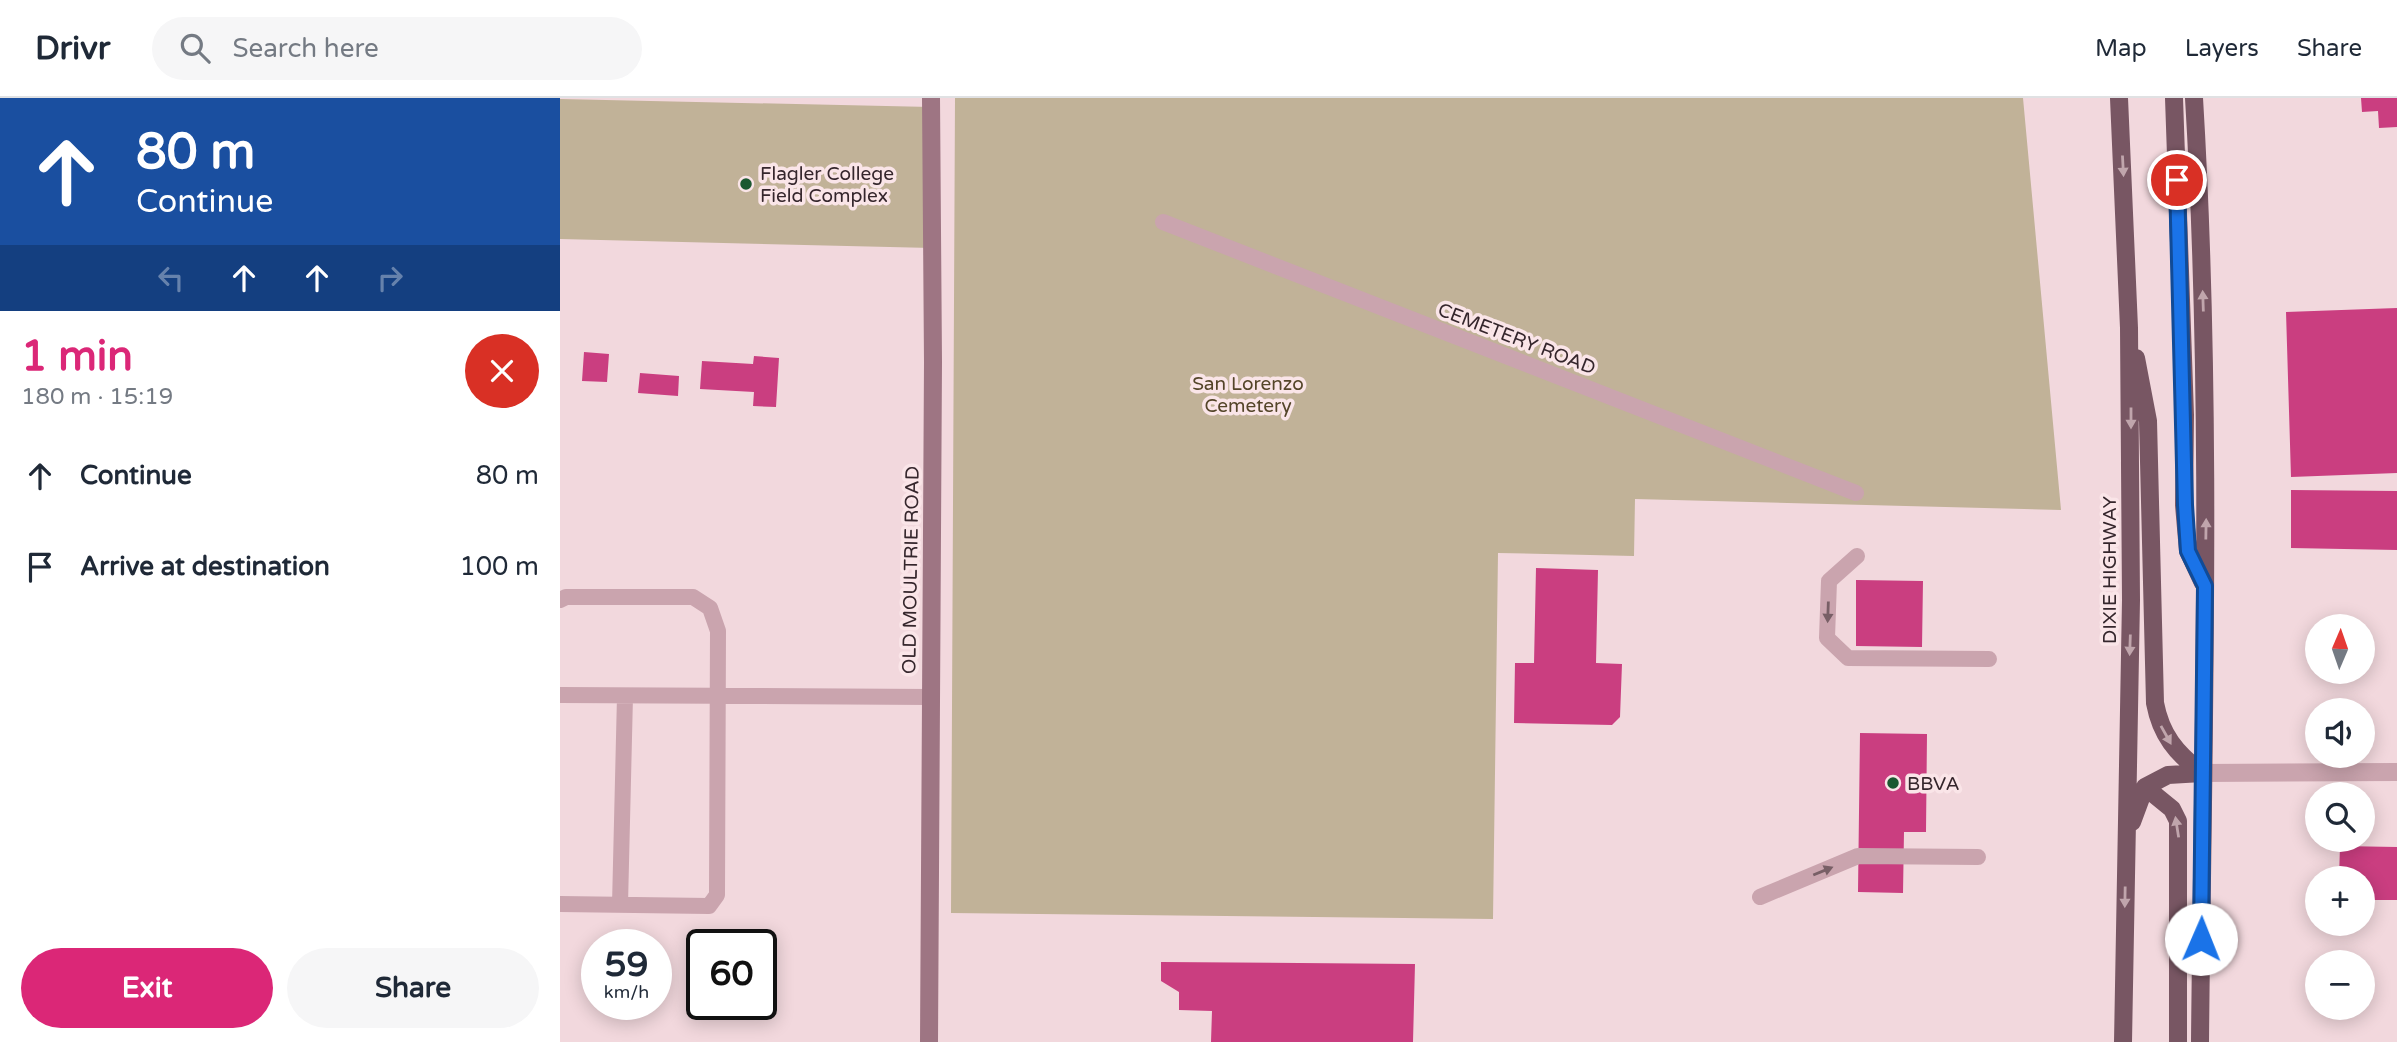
<!DOCTYPE html>
<html lang="en">
<head>
<meta charset="utf-8">
<style>
  body { margin:0; font-family:"Varela Round",sans-serif; background:#f6f6f7; color:#1f2937; height:100vh; display:flex; flex-direction:column; font-size:26px; white-space:nowrap }
  * { box-sizing:border-box; margin:0 }
  p { font-size:23px; color:#747a83 }
  .icon { flex:none; width:38px; height:38px; fill:none; stroke:currentColor; stroke-width:2; stroke-linecap:round; stroke-linejoin:round }
  .map { position:relative; flex:1; overflow:hidden }
  .side { display:flex; flex-direction:column; background:#fff; width:560px }
  .side>* { flex:none }
  .banner { background:#1a4fa0; color:#fff; overflow:hidden }
  .needle { width:46px; rotate:2deg }
  .fabs { position:absolute; left:1745px; top:516px; display:grid; gap:14px }
  .fabs a { display:grid; place-items:center; width:70px; height:70px; border-radius:50%; background:#fff; box-shadow:0 4px 18px #0003; font-size:35px }
  .speed { position:absolute; left:21px; top:831px; display:flex; gap:14px; font-size:35px; font-weight:700; text-align:center }
  .speed>* { display:grid; place-content:center; width:91px; height:91px; border-radius:50%; background:#fff; box-shadow:0 4px 18px #0003; line-height:1 }
  .speed small { font-size:18px; font-weight:400 }
  .speed .limit { border:4px solid #111; border-radius:10px; background:#fff; color:#111 }
  .pin { position:absolute; display:grid; place-items:center; width:60px; height:60px; color:#fff; margin:-30px; border:4px solid #fff; border-radius:50%; box-shadow:0 2px 7px #0007 }
  .me { position:absolute; width:77px; margin:-38px; rotate:1deg; stroke-linejoin:round; filter:drop-shadow(0 0 5px #0008) }
  .turn { display:flex; align-items:center; gap:24px; height:147px; padding:0 21px; font-size:32px }
  .turn .icon { width:91px; height:91px; stroke-width:2.5 }
  .turn b { display:block; font-size:49px; line-height:60px }
  .lanes { display:flex; align-items:center; height:66px; padding:0 21px; background:#0003; justify-content:center; gap:35px; direction:ltr }
  .lanes .off { opacity:.35 }
  .round { display:grid; place-items:center; flex:none; width:74px; height:74px; border-radius:37px; background:#f6f6f7 }
  .summary { display:flex; align-items:center; justify-content:space-between; height:119px; padding:0 21px }
  h1 { font-size:42px; font-weight:800; line-height:52px; color:#db2777 }
  .button { display:flex; gap:14px; margin-top:auto; padding:14px 21px }
  .button a { flex:1; height:80px; border-radius:42px; background:#db2777; color:#fff; font-size:28px; font-weight:800; line-height:80px; text-align:center }
  .button a+a { background:#f6f6f7; color:#1f2937 }
  ul { padding:0; list-style:none }
  li { display:flex; align-items:center; gap:21px; height:91px; padding:0 21px }
  li div { flex:1 }
  li b { display:block; font-size:26px }
  li em { font-style:normal }
  header { display:flex; align-items:center; gap:42px; box-sizing:border-box; height:98px; padding:0 35px; background:#fff; border-bottom:2px solid #e0e1e3 }
  header strong { font-size:33px }
  nav { display:flex; gap:38px; margin-inline-start:auto; font-size:24px }
  .search { width:490px; height:63px; background:#f6f6f7; display:flex; align-items:center; gap:18px; box-sizing:border-box; padding:0 24px; border-radius:38px; color:#747a83; font-size:26px }
  main { display:flex; flex:1; min-height:0 }
  .map>svg:first-child { display:block }
  .green { fill:#c1b298 }
  .building { fill:#ca3e80 }
  .lines { fill:none; stroke-linecap:round; stroke-linejoin:round }
  .lane { stroke:#caa4ae; stroke-width:16 }
  .street { stroke:#caa4ae; stroke-width:18 }
  .secondary { stroke:#9e7583; stroke-width:18 }
  .primary { stroke:#785663; stroke-width:18 }
  .oneway { fill:#c0a5ac }
  .oneway2 { fill:#785f66 }
  .route-casing { stroke:#114b97; stroke-width:18 }
  .route { stroke:#1a73e8; stroke-width:12 }
  .poi-dot { fill:#1a5830; stroke:#fae5e8; stroke-width:2.5 }
  .labels { text-anchor:middle; stroke-width:7; stroke-linejoin:round; paint-order:stroke }
  .poi-label { font-size:19px; fill:#35262c; stroke:#fae5e8; text-anchor:start }
  .street-label { font-size:19px; fill:#35262c; stroke:#fae5e8 }
  .park-label { font-size:19px; fill:#544529; stroke:#fae5e8 }
</style>
</head>
<body>
<header>
<strong>Drivr</strong>
<div class="search"><svg class="icon" aria-label="search" viewBox="0 0 24 24"><circle cx="10" cy="10" r="6"/><path d="M15 15l6 6"/></svg>Search here</div>
<nav><a>Map</a><a>Layers</a><a>Share</a></nav>
</header>
<main>
<section class="side">
<div class="banner">
<div class="turn"><svg class="icon" aria-label="ahead" viewBox="0 0 24 24"><path d="M12 20V5M6 11l6-6 6 6"/></svg><div><b>80 m</b>Continue</div></div>
<div class="lanes"><svg class="icon off" aria-label="left" viewBox="0 0 24 24"><path d="M17 20v-9H6M10 6l-5 5 5 5"/></svg><svg class="icon" aria-label="ahead" viewBox="0 0 24 24"><path d="M12 20V5M6 11l6-6 6 6"/></svg><svg class="icon" aria-label="ahead" viewBox="0 0 24 24"><path d="M12 20V5M6 11l6-6 6 6"/></svg><svg class="icon off" aria-label="right" viewBox="0 0 24 24"><path d="M7 20v-9h11M14 6l5 5-5 5"/></svg></div>
</div>
<div class="summary"><div><h1>1 min</h1><p>180 m · 15:19</p></div><a class="round" style="background:#d93025;color:#fff"><svg class="icon" aria-label="close" viewBox="0 0 24 24"><path d="M6 6l12 12M18 6L6 18"/></svg></a></div>
<ul>
<li><svg class="icon" aria-label="ahead" viewBox="0 0 24 24"><path d="M12 20V5M6 11l6-6 6 6"/></svg><div><b>Continue</b></div><em>80 m</em></li>
<li><svg class="icon" aria-label="arrive" viewBox="0 0 24 24"><path d="M6 21V4h12l-3 4 3 4H6"/></svg><div><b>Arrive at destination</b></div><em>100 m</em></li>
</ul>
<div class="button"><a>Exit</a><a>Share</a></div>
</section>
<div class="map">
<svg width="1837" height="944" viewBox="0 0 1837 944">
  <rect width="100%" height="100%" fill="#f2d8dd"/>
  <path class="green" d="M 395,0 L 1463,0 L 1501,412 L 1075,401 L 1074,458 L 938,455 L 933,821 L 391,815 Z
    M 0,1 L 371,9 L 372,150 L 0,141 Z"/>
  <path class="building" d="M 1801,0 L 1837,0 L 1837,29 L 1819,30 L 1818,13 L 1802,14 Z
    M 1837,210 L 1837,375 L 1731,379 L 1726,214 Z
    M 24,254 L 49,256 L 47,284 L 22,283 Z
    M 194,258 L 219,260 L 216,309 L 193,308 L 194,294 L 140,291 L 142,263 L 193,266 Z
    M 80,275 L 119,278 L 118,298 L 78,295 Z
    M 1731,392 L 1837,393 L 1837,452 L 1731,450 Z
    M 976,470 L 1038,472 L 1036,565 L 1062,566 L 1060,619 L 1052,627 L 954,625 L 955,565 L 974,565 Z
    M 1296,482 L 1363,483 L 1362,549 L 1296,548 Z
    M 1300,635 L 1367,636 L 1366,734 L 1344,734 L 1343,795 L 1298,794 Z
    M 1780,748 L 1837,749 L 1837,802 L 1802,802 L 1802,780 L 1779,780 Z
    M 601,864 L 855,866 L 853,944 L 651,944 L 652,913 L 619,912 L 619,894 L 601,883 Z"/>
  <g class="lines">
    <path class="lane" d="M 603,124 L 1296,395
      M 1297,458 L 1269,483 L 1267,540 L 1288,560 L 1429,561
      M 0,502 L 6,499 L 133,499 L 150,510 L 158,533 L 157,797 L 149,808 L 0,806
      M 0,597 L 370,599
      M 1200,799 L 1298,758 L 1418,759
      M 60,807 L 65,598"/>
    <path class="street" d="M 1642,675 L 1837,674"/>
    <path class="secondary" d="M 369,944 L 373,264 L 371,0"/>
    <path class="primary" d="M 1559,0 L 1569,230 L 1571,502 L 1563,944
      M 1614,0 L 1625,317 L 1624,407 L 1628,453 L 1643,485
      M 1634,0 C 1653,314 1643,629 1640,944
      M 1576,260 L 1588,323 L 1595,605 C 1601,637 1616,655 1642,675
      M 1585,689 L 1612,711 L 1618,723 L 1618,944
      M 1572,724 L 1585,689 L 1608,677 L 1642,675"/>
  </g>
  <defs><path id="oneway-solid" d="M-6-.8H1V-3.2L6.5 0L1 3.2V.8H-6Z" transform="scale(1.75)"/></defs>
  <g class="oneway">
    <use href="#oneway-solid" transform="translate(1563 68) rotate(87)"/>
    <use href="#oneway-solid" transform="translate(1643 203) rotate(-92)"/>
    <use href="#oneway-solid" transform="translate(1571 320) rotate(90)"/>
    <use href="#oneway-solid" transform="translate(1646 431) rotate(-89)"/>
    <use href="#oneway-solid" transform="translate(1570 547) rotate(92)"/>
    <use href="#oneway-solid" transform="translate(1606 637) rotate(61)"/>
    <use href="#oneway-solid" transform="translate(1617 729) rotate(-99)"/>
    <use href="#oneway-solid" transform="translate(1565 799) rotate(91)"/>
  </g>
  <g class="oneway2">
    <use href="#oneway-solid" transform="translate(1268 514) rotate(92)"/>
    <use href="#oneway-solid" transform="translate(1263 773) rotate(-22)"/>
  </g>
  <g class="lines">
    <g class="route-casing">
      <path id="route" d="M 1617,82 L 1625,407 L 1628,453 L 1645,488 L 1641,841"/>
    </g>
    <use href="#route" class="route"/>
  </g>
  <g class="poi-dot">
    <circle cx="186" cy="86" r="7"/>
    <circle cx="1333" cy="685" r="7"/>
  </g>
  <g class="labels">
    <g class="poi-label">
      <text x="200" y="82">Flagler College<tspan x="200" dy="22">Field Complex</tspan></text>
      <text x="1347" y="692">BBVA</text>
    </g>
    <g class="street-label">
      <text transform="translate(957 240) rotate(21)" y="7">CEMETERY ROAD</text>
      <text transform="translate(350 472) rotate(-89)" y="7">OLD MOULTRIE ROAD</text>
      <text transform="translate(1549 472) rotate(-90)" y="7">DIXIE HIGHWAY</text>
    </g>
    <g class="park-label">
      <text x="688" y="292">San Lorenzo<tspan x="688" dy="22">Cemetery</tspan></text>
    </g>
  </g>
</svg>
<div class="fabs">
<a><svg class="needle" viewBox="-14 -14 28 28"><path d="M0-13l5 13h-10z" fill="#e53935"/><path d="M0 13l5-13h-10z" fill="#747a83"/></svg></a>
<a><svg class="icon" aria-label="sound" viewBox="0 0 24 24"><path d="M4 9h4l5-4v14l-5-4H4zM17 9q2 3 0 6"/></svg></a>
<a><svg class="icon" aria-label="search" viewBox="0 0 24 24"><circle cx="10" cy="10" r="6"/><path d="M15 15l6 6"/></svg></a>
<a>+</a>
<a>−</a>
</div>
<div class="speed"><div>59<small>km/h</small></div><div class="limit">60</div></div>
<div class="pin" style="left:1617px;top:82px;background:#d93025"><svg class="icon" aria-label="arrive" viewBox="0 0 24 24"><path d="M6 21V4h12l-3 4 3 4H6"/></svg></div>
<svg class="me" style="left:1641px;top:841px" viewBox="-20 -20 40 40"><circle r="19" fill="#fff"/><path d="M0-13L10 11 0 6-10 11z" fill="#1a73e8"/></svg>
</div>
</main>
</body>
</html>
